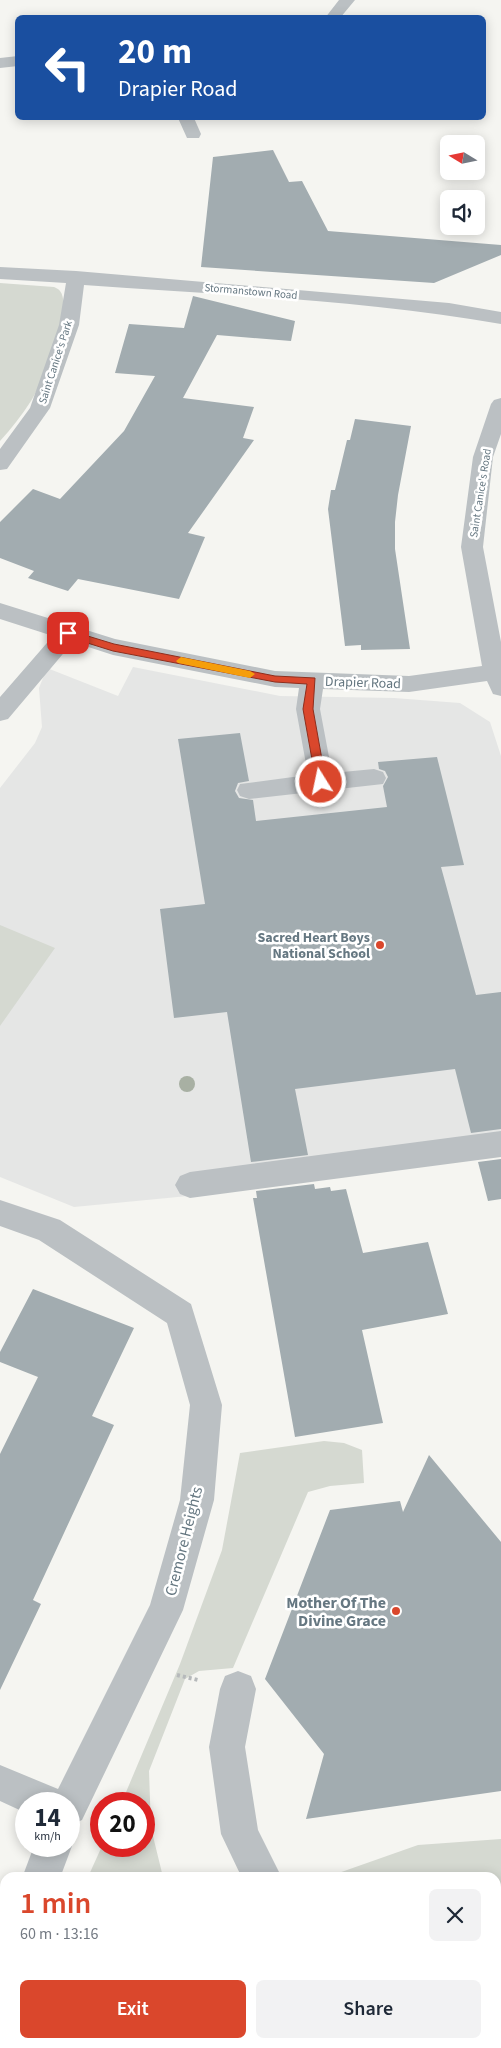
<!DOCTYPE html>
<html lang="en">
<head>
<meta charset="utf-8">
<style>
  body { margin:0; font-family:"Source Sans 3",sans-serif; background:#f2f2f3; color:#1f2937; height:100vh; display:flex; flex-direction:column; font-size:19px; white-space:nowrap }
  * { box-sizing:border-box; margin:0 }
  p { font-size:16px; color:#747a83 }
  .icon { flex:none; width:28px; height:28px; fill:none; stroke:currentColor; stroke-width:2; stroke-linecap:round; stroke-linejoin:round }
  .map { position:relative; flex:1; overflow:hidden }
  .side { position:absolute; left:0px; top:1872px; width:501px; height:176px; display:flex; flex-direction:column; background:#fff; border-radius:15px 15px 0 0; box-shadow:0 2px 12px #0003 }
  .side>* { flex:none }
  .guide { position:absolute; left:15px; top:15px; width:471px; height:105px; border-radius:8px; box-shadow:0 2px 12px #0003; background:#1a4fa0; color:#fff; overflow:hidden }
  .needle { width:32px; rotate:280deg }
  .controls { position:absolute; left:440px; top:135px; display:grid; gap:10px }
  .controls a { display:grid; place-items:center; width:45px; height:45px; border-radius:8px; background:#fff; box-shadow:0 2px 12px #0003; font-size:25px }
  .speed { position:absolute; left:15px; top:1792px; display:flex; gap:10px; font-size:25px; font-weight:700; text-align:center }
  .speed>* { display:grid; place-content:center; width:65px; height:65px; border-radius:50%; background:#fff; box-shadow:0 2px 12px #0003; line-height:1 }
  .speed small { font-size:12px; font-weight:400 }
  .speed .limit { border:8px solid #d22; background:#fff; color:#111 }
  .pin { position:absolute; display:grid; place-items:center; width:42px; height:42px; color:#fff; margin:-21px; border-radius:10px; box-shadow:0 2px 8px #0006 }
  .me { position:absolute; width:55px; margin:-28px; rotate:350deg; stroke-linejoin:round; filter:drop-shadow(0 0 4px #0008) }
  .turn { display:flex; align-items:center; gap:18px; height:105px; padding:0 20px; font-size:22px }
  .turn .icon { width:65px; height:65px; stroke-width:2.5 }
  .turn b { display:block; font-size:35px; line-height:42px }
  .round { display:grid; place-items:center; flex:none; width:52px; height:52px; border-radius:8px; background:#f2f2f3 }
  .summary { display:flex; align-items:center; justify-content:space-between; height:85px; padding:0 20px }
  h1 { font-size:30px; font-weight:600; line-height:38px; color:#da472c }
  .cta { display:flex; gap:10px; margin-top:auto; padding:10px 20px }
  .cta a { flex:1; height:58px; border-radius:8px; background:#da472c; color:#fff; font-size:20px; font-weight:600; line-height:58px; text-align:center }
  .cta a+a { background:#f2f2f3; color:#1f2937 }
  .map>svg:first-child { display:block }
  .built { fill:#e5e6e5 }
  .green { fill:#d5d9d1 }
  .building { fill:#a2acb0 }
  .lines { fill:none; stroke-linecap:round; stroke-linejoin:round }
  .path { stroke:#b6b9bb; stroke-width:4; stroke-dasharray:3 3; stroke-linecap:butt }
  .minor { fill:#bbc0c3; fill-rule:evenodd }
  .tree { fill:#a8b0a3 }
  .route { fill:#da472c; stroke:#8e2e1d }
  .slow { fill:#f59e0b }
  .poi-dot { fill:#da472c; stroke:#fff; stroke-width:2 }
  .labels { text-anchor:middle; stroke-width:5; stroke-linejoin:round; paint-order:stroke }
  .far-street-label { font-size:11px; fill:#657781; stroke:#fff }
  .street-label { font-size:14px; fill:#657781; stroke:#fff }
  .poi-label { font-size:14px; font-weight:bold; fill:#657781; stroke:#fff; text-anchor:end }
  .near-street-label { font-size:16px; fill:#657781; stroke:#fff }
  .near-poi-label { font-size:16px; font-weight:bold; fill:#657781; stroke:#fff; text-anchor:end }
</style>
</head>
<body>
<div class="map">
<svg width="501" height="2048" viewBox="0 0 501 2048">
  <rect width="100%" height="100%" fill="#f5f5f1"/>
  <path class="built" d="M 133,667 L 280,696 L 394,698 L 460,703 L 490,722 L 501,756 L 501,1154 L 188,1196 L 74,1207 L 0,1177 L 0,788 L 35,743 L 42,727 L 39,688 L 47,668 L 118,696 Z"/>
  <path class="green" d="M 0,283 L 54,287 C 56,288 59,289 60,291 C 74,308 42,384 31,401 C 22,415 11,429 0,441 Z
    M 0,925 L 55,948 L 0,1026 Z
    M 324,1441 L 344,1443 L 362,1450 L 364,1483 L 330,1486 L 308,1492 L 233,1668 L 199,1671 L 185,1679 L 149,1771 L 151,1828 L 163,1877 L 88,1877 L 102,1846 L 144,1846 L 144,1804 L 121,1804 L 180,1664 L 222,1550 L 240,1453 Z
    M 501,1839 L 501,2048 L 411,2048 L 409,2044 L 496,2044 L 496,1878 L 330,1876 L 418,1845 Z
    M 13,2044 L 332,2044 L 335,2048 L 11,2048 Z"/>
  <path class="building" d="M 273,150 L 289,182 L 302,181 L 328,231 L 501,245 L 501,255 L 434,283 L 201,267 L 213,157 Z
    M 193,296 L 295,321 L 291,341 L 217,335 L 183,398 L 254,407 L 243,438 L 254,440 L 188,533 L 205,537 L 179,599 L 78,579 L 68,591 L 28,578 L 34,571 L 0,558 L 0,522 L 33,489 L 60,499 L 124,431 L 155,376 L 115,373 L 129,324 L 184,328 Z
    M 355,419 L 411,426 L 398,495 L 395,522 L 395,549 L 410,649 L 361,650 L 361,645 L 345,646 L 328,509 L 331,490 L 335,490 L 347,440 L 350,440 Z
    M 240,733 L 249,781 L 238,783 L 235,791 L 239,798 L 253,800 L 256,821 L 387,807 L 383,786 L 388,777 L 385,771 L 379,769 L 378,762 L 437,757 L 464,865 L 441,867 L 476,995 L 501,992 L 501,1129 L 471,1133 L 455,1069 L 295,1089 L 308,1155 L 251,1162 L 227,1012 L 174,1018 L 160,909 L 205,904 L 178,739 Z
    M 501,1159 L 501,1199 L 488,1201 L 478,1162 Z
    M 314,1184 L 315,1189 L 330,1187 L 331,1191 L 346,1189 L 363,1253 L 428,1242 L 448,1314 L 362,1330 L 383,1423 L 295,1437 L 253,1198 L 257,1198 L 256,1191 Z
    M 33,1289 L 134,1328 L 92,1416 L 114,1425 L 33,1600 L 41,1604 L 0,1690 L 0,1454 L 38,1377 L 0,1362 L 0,1352 Z
    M 429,1455 L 501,1542 L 501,1791 L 306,1819 L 324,1754 L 265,1679 L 330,1510 L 400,1501 L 403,1512 Z"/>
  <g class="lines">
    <path class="path" d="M 177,1675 L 198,1680"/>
    <path class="minor" d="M 339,0 L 355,0 L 340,18 L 325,18 Z
      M 18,56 L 18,66 L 0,68 L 0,58 Z
      M 178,118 L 194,118 L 201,134 L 199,138 L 187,138 Z
      M 0,267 L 76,271 L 449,303 L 501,312 L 501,324 C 364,300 223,295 84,285 L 79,325 L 50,408 L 7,469 L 0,470 L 0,449 L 30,408 L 59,325 L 66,283 L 0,279 Z
      M 501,398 L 501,434 L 493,457 L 483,547 L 501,642 L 501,696 L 493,694 L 487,681 L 409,692 L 323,689 L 320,709 L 332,773 L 374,769 L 383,772 L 386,778 L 383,784 L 249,799 L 240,796 L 237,790 L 240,784 L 308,775 L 296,709 L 299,688 L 275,687 L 113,655 L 73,642 L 8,719 L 0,721 L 0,697 L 53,636 L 0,619 L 0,603 L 115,639 L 275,671 L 409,676 L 482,666 L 461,547 L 473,457 L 491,404 L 494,400 Z
      M 501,1131 L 501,1157 L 190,1198 L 180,1194 L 175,1185 L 180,1176 L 190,1172 Z
      M 0,1200 L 60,1220 L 191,1304 L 222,1405 L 214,1500 L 183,1610 L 82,1820 L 69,1826 L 69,1804 L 26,1804 L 26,1813 L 0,1801 L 0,1765 L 58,1789 L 150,1605 L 180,1500 L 190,1405 L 167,1323 L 39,1240 L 0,1226 Z
      M 238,1671 L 251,1676 L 256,1689 L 245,1747 L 258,1830 L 282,1878 L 242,1878 L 221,1834 L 209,1747 L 220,1689 L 225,1676 Z
      M 69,1839 L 72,1846 L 60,1878 L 22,1878 L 34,1846 L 69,1846 Z
      M 5,1949 L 5,1995 L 0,1998 L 0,1951 Z
      M 338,2044 L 379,2044 L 381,2048 L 340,2048 Z"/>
  </g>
  <circle class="tree" cx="187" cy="1084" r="8"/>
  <path class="route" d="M 68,630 L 114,644 L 275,676 L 315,678 L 313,709 L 326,782 L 325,785 L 321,786 L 316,782 L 303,709 L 307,684 L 275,682 L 113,651 L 65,636 L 65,631 Z"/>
  <path class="slow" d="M 181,657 L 250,671 L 255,674 L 250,678 L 178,663 L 176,661 Z"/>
  <g class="poi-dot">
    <circle cx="380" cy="945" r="5"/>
    <circle cx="396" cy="1611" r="5"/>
  </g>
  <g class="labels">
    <g class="far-street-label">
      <text transform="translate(251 291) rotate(5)" y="4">Stormanstown Road</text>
      <text transform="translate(55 362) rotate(-72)" y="4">Saint Canice's Park</text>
      <text transform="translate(480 493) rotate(-81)" y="4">Saint Canice's Road</text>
    </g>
    <g class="street-label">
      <text transform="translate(363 682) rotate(2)" y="5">Drapier Road</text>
    </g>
    <g class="poi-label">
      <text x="370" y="942">Sacred Heart Boys<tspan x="370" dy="16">National School</tspan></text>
    </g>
    <g class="near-street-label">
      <text transform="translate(183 1541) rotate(-76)" y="6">Cremore Heights</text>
    </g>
    <g class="near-poi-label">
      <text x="386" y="1608">Mother Of The<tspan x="386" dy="18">Divine Grace</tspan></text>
    </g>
  </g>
</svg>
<div class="controls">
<a><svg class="needle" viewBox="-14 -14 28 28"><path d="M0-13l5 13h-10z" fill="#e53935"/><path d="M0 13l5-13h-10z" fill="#747a83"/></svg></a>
<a><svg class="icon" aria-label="sound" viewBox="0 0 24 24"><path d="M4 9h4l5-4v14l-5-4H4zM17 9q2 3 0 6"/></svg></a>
</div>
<div class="speed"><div>14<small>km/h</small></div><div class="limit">20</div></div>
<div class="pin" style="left:68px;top:633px;background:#d93025"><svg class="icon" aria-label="arrive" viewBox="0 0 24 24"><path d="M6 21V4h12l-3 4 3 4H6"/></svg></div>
<svg class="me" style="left:321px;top:782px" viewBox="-20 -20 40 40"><circle r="17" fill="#da472c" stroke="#fff" stroke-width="3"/><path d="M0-11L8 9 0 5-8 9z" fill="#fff"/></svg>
<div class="guide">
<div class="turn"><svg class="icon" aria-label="left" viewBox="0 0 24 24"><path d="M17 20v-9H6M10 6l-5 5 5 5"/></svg><div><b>20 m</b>Drapier Road</div></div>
</div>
<section class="side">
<div class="summary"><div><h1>1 min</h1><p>60 m · 13:16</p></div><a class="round"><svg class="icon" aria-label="close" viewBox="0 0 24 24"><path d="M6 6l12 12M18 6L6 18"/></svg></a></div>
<div class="cta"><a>Exit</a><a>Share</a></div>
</section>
</div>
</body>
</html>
